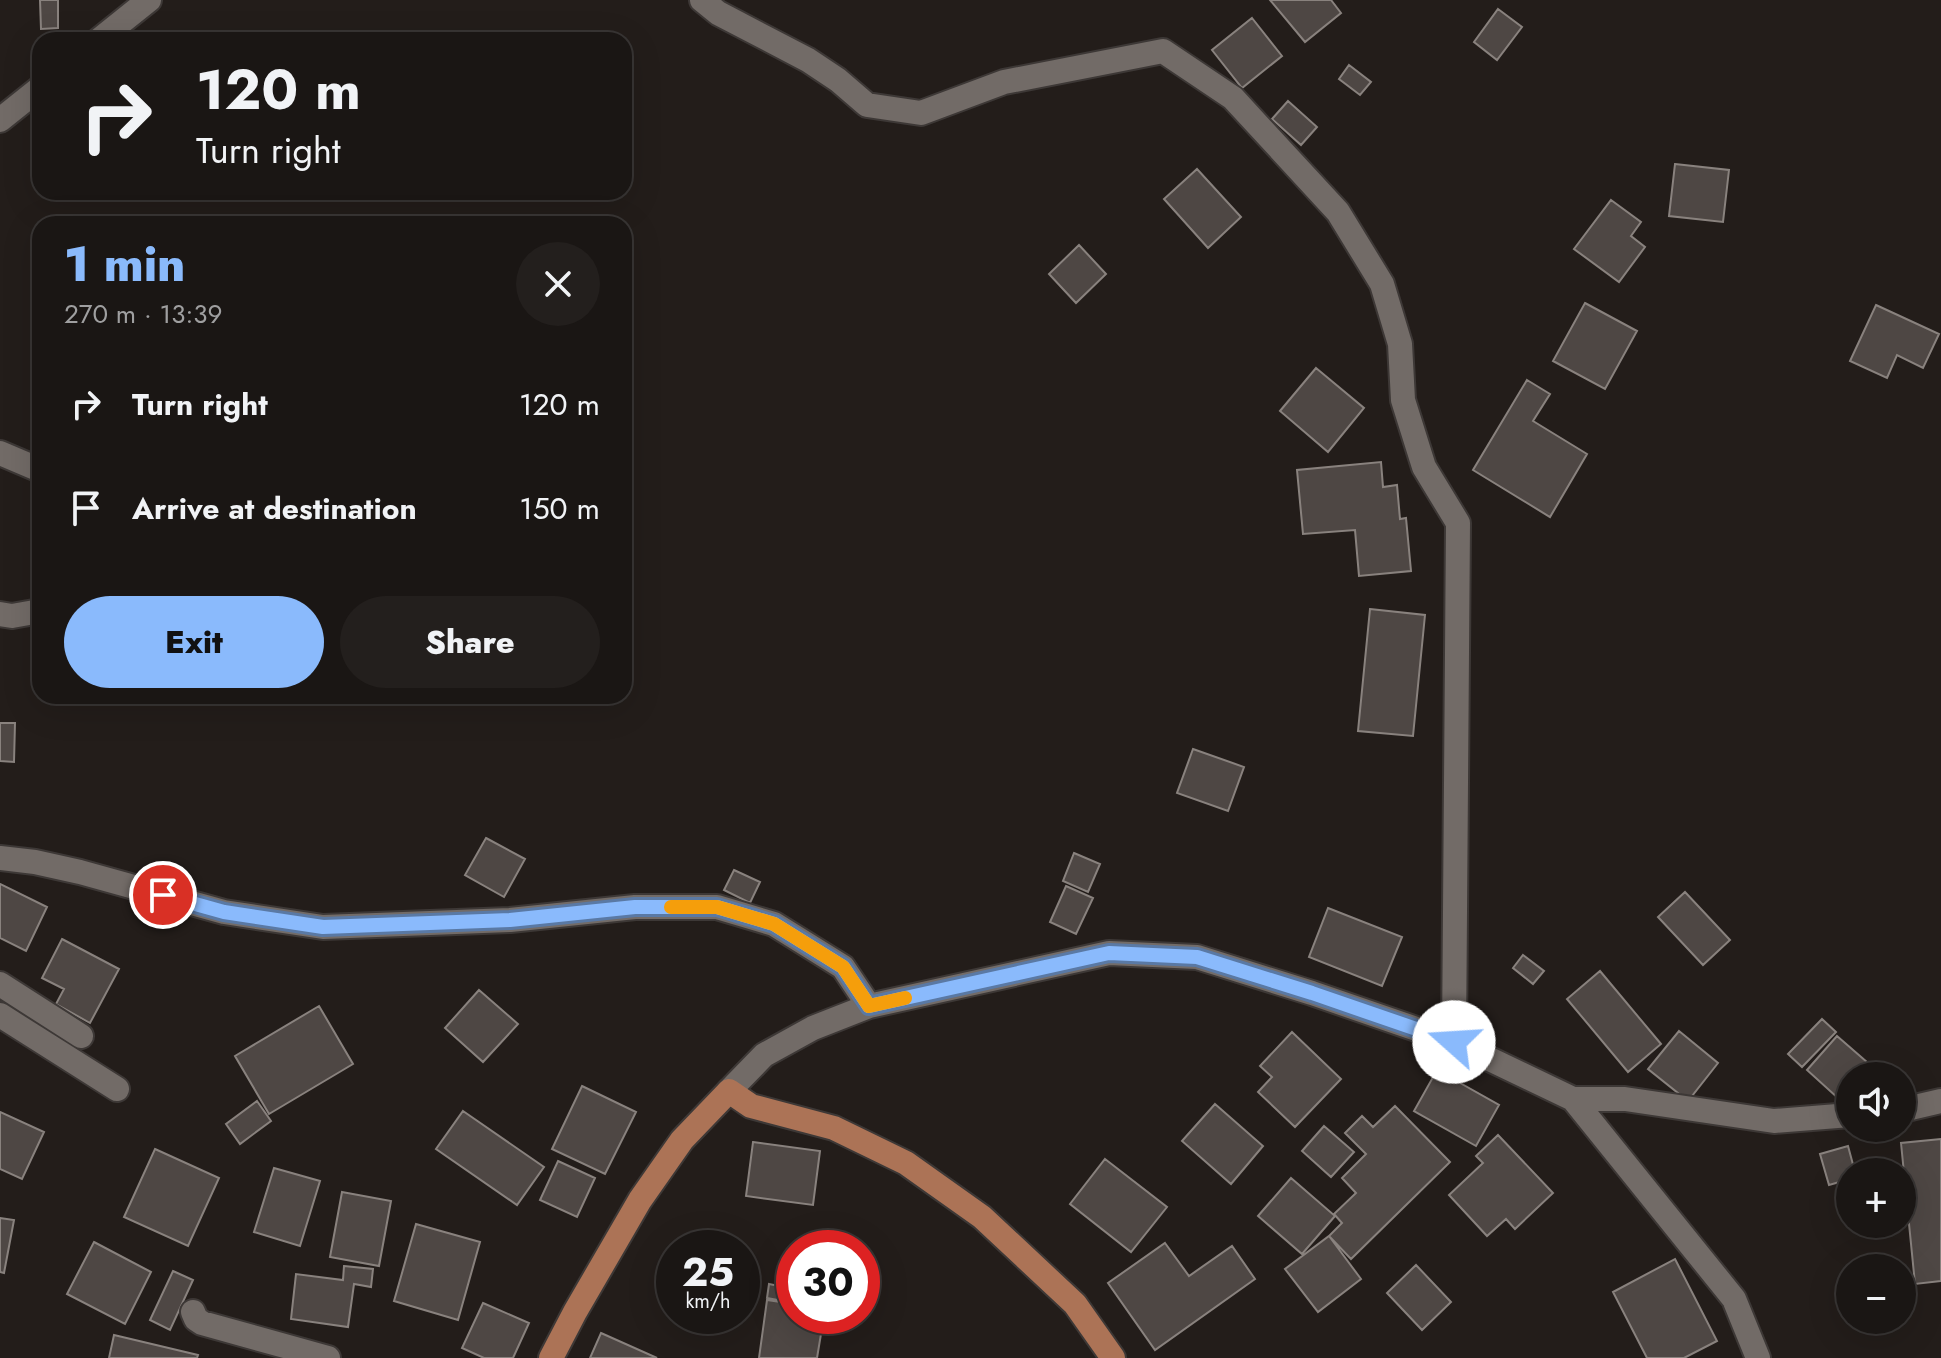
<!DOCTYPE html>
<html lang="en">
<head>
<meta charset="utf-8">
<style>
  body { margin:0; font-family:Jost,sans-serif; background:#231f1d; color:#f1f3f6; height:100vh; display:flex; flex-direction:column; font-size:30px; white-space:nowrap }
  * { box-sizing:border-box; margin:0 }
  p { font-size:26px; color:#9f9fa0 }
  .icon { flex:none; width:44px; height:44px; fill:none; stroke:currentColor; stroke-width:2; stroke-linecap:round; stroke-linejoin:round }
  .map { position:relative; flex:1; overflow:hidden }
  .drawer { position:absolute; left:32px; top:216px; width:600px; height:488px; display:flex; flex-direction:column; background:#1a1614; border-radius:24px; box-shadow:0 8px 32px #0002,0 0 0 2px #383534 }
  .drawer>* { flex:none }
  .guide { position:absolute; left:32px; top:32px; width:600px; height:168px; border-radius:24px; box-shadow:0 8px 32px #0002,0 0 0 2px #383534; background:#1a1614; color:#f1f3f6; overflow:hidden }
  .controls { position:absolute; left:1836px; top:1062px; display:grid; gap:16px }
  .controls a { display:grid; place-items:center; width:80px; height:80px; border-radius:50%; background:#1a1614; box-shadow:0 8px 32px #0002,0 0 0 2px #383534; font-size:40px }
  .speed { position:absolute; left:656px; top:1230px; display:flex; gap:16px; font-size:40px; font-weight:700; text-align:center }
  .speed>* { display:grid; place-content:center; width:104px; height:104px; border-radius:50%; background:#1a1614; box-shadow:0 8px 32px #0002,0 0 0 2px #383534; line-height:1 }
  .speed small { font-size:20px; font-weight:400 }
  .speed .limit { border:12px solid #d22; background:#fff; color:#111 }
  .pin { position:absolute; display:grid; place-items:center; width:68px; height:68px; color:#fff; margin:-34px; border:4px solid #fff; border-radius:50%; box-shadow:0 2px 8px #0007 }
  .me { position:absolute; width:88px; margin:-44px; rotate:289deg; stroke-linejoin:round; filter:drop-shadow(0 0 6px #0008) }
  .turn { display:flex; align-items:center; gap:28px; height:168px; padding:0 32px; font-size:36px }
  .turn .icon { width:104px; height:104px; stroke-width:2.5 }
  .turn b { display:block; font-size:56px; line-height:68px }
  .round { display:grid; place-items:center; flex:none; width:84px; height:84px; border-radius:42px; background:#231f1d }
  .head { display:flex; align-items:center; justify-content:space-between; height:136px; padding:0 32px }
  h1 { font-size:48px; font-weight:800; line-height:60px; color:#8abafc }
  .action { display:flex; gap:16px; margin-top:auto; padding:16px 32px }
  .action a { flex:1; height:92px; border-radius:48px; background:#8abafc; color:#111; font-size:32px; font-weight:800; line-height:92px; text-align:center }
  .action a+a { background:#231f1d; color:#f1f3f6 }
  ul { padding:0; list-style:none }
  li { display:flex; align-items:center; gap:24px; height:104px; padding:0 32px }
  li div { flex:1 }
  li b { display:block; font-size:30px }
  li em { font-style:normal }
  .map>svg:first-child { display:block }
  .building { fill:#4e4744; stroke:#89827e; stroke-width:2 }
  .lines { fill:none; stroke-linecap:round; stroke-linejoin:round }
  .minor-casing { stroke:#3d3836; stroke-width:28 }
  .major-casing { stroke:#3d3836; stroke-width:28 }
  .minor { stroke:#726b67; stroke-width:24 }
  .major { stroke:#ac7356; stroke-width:24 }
  .route-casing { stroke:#5a79a4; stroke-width:20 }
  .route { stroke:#8abafc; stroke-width:14 }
  .slow { stroke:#f59e0b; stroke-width:14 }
</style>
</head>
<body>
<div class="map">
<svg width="1941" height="1358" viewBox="0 0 1941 1358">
  <rect width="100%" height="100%" fill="#231d1a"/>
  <path class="building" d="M 40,0 L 58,0 L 58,28 L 41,29 Z
    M 1270,0 L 1331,0 L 1341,13 L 1305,42 Z
    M 1498,9 L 1522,27 L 1497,60 L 1474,42 Z
    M 1252,18 L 1282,56 L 1242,88 L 1212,50 Z
    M 1349,65 L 1371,82 L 1360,95 L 1339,79 Z
    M 1288,101 L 1317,127 L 1301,145 L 1272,119 Z
    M 1675,164 L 1729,170 L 1723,222 L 1669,216 Z
    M 1197,169 L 1241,217 L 1208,248 L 1164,199 Z
    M 1611,200 L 1641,222 L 1631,236 L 1645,247 L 1619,282 L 1574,249 Z
    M 1079,245 L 1106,274 L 1076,303 L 1049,274 Z
    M 1585,303 L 1637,331 L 1605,389 L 1553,361 Z
    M 1876,305 L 1939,334 L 1923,368 L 1897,355 L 1887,378 L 1850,361 Z
    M 1316,368 L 1364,408 L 1328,452 L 1280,411 Z
    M 1527,380 L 1550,394 L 1533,421 L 1587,454 L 1550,517 L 1473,470 Z
    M 1381,462 L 1383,487 L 1397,485 L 1400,519 L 1406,518 L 1411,571 L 1359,576 L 1355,530 L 1303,534 L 1297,470 Z
    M 1370,609 L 1425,615 L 1413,736 L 1358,731 Z
    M 0,723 L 15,723 L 14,762 L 0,761 Z
    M 1193,749 L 1244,767 L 1228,811 L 1177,793 Z
    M 486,838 L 525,859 L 504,897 L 465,875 Z
    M 1074,853 L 1100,864 L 1088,892 L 1063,881 Z
    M 734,870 L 760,882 L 750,903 L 724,890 Z
    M 0,884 L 47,907 L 26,951 L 0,938 Z
    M 1066,886 L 1093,898 L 1076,934 L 1050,922 Z
    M 1685,892 L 1730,940 L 1703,965 L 1658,917 Z
    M 1328,908 L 1402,937 L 1382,986 L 1309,957 Z
    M 62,939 L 119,969 L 90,1023 L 56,1004 L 64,989 L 42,978 Z
    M 1523,955 L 1544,971 L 1533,984 L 1513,968 Z
    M 1600,971 L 1661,1044 L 1628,1072 L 1567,999 Z
    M 479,990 L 518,1024 L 483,1062 L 445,1028 Z
    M 319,1006 L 353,1064 L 269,1114 L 235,1056 Z
    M 1822,1019 L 1836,1032 L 1802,1067 L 1788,1054 Z
    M 1679,1031 L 1718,1063 L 1688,1101 L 1648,1069 Z
    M 1292,1032 L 1341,1079 L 1295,1127 L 1258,1092 L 1272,1077 L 1260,1066 Z
    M 1837,1036 L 1883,1076 L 1850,1076 L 1850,1109 L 1807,1070 Z
    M 1437,1070 L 1499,1105 L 1476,1146 L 1414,1111 Z
    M 582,1086 L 636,1112 L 605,1174 L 552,1149 Z
    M 257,1101 L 271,1121 L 240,1144 L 226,1124 Z
    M 1215,1104 L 1263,1146 L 1231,1184 L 1182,1141 Z
    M 1395,1106 L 1450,1162 L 1351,1259 L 1329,1236 L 1342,1223 L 1334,1214 L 1356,1193 L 1342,1178 L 1366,1154 L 1345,1133 L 1362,1116 L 1373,1127 Z
    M 463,1111 L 544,1167 L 517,1205 L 436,1149 Z
    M 0,1112 L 44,1132 L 22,1179 L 0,1169 Z
    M 1324,1126 L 1354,1152 L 1331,1177 L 1302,1151 Z
    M 1498,1135 L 1553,1193 L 1515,1229 L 1506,1219 L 1487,1236 L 1449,1195 L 1483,1163 L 1476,1156 Z
    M 1941,1139 L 1941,1281 L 1915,1284 L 1901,1143 Z
    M 753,1142 L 820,1151 L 813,1205 L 746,1196 Z
    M 1848,1146 L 1855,1172 L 1850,1172 L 1850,1179 L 1829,1185 L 1820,1154 Z
    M 155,1149 L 219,1178 L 188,1246 L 124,1217 Z
    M 1105,1159 L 1167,1207 L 1131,1252 L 1070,1204 Z
    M 558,1161 L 595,1178 L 577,1217 L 540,1200 Z
    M 274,1168 L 320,1181 L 300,1246 L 254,1232 Z
    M 1291,1178 L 1335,1216 L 1302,1254 L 1258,1216 Z
    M 342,1192 L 391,1201 L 379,1266 L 330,1257 Z
    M 0,1218 L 14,1220 L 4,1273 L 0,1272 Z
    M 416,1224 L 480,1242 L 458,1320 L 394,1301 Z
    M 1329,1236 L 1361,1279 L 1318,1312 L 1285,1269 Z
    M 94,1242 L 151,1272 L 125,1324 L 67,1294 Z
    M 1165,1243 L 1189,1276 L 1232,1246 L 1255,1279 L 1155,1350 L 1108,1283 Z
    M 1675,1259 L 1717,1341 L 1684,1358 L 1647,1358 L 1613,1292 Z
    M 1416,1265 L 1451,1302 L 1422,1330 L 1387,1293 Z
    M 344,1266 L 373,1269 L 371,1287 L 354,1284 L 348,1327 L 291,1319 L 296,1274 L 343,1280 Z
    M 173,1271 L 193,1280 L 170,1330 L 150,1320 Z
    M 769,1284 L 794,1289 L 794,1303 L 767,1298 Z
    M 767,1300 L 794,1304 L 794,1316 L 824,1316 L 817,1358 L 759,1358 Z
    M 483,1303 L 529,1323 L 513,1358 L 484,1358 L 462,1348 Z
    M 601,1333 L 657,1358 L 590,1358 Z
    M 114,1335 L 198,1355 L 197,1358 L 109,1358 Z"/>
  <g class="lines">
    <g class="minor-casing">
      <path id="minor" d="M 702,0 L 718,13 L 808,60 L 838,80 L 867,105 L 921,113 L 1004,82 L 1163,51 L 1233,98 L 1338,212 L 1382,284 L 1400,344 L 1403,400 L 1424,467 L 1458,523 L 1454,1042
        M 99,40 L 149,0
        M 0,120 L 40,88
        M 0,453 L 40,470
        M 0,614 L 12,616 L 40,611
        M 0,858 L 35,862 L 80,872 L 224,912 L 323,927 L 510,920 L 635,907 L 717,907 L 774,924 L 843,967 L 869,1006
        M 0,984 L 81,1036
        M 0,1015 L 117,1089
        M 729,1091 L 764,1055 L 813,1028 L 869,1006 L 1109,953 L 1197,957 L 1312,993 L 1454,1042 L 1573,1099 L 1734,1299 L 1758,1358
        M 1573,1099 L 1625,1099 L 1774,1121 L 1850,1115
        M 1902,1110 L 1941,1101
        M 193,1312 L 196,1319 L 202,1323 L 328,1358"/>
    </g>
    <g class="major-casing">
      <path id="major" d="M 551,1358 L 575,1312 L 640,1200 L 682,1140 L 729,1091 L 751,1106 L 834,1128 L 906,1163 L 982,1217 L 1075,1304 L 1113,1358"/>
    </g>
    <use href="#minor" class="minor"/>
    <use href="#major" class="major"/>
  </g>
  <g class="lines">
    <g class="route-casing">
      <path id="route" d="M 163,895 L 224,912 L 323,927 L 510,920 L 635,907 L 717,907 L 774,924 L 843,967 L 869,1006 L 1109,953 L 1197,957 L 1312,993 L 1454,1042"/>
    </g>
    <use href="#route" class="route"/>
    <path class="slow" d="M 671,907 L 717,907 L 774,924 L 843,967 L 869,1006 L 905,998"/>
  </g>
</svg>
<div class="controls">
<a><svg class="icon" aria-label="sound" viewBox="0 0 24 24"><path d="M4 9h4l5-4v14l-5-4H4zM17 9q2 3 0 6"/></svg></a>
<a>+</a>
<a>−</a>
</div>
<div class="speed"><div>25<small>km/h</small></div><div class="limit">30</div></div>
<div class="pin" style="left:163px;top:895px;background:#d93025"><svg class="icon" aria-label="arrive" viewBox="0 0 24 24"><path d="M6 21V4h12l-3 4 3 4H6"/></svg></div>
<svg class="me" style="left:1454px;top:1042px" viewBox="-20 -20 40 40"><circle r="19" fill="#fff"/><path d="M0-13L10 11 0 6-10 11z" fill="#8abafc"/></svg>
<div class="guide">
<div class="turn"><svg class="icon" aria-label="right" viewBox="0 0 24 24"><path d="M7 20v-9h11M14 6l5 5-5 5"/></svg><div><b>120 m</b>Turn right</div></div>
</div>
<section class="drawer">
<div class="head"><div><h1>1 min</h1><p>270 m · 13:39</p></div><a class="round"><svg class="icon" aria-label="close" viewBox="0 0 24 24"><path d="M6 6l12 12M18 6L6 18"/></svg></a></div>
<ul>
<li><svg class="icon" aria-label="right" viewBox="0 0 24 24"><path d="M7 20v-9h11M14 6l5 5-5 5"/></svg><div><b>Turn right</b></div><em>120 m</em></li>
<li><svg class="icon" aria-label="arrive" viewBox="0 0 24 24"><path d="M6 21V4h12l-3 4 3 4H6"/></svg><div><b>Arrive at destination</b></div><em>150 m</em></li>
</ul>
<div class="action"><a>Exit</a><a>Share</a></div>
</section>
</div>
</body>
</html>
